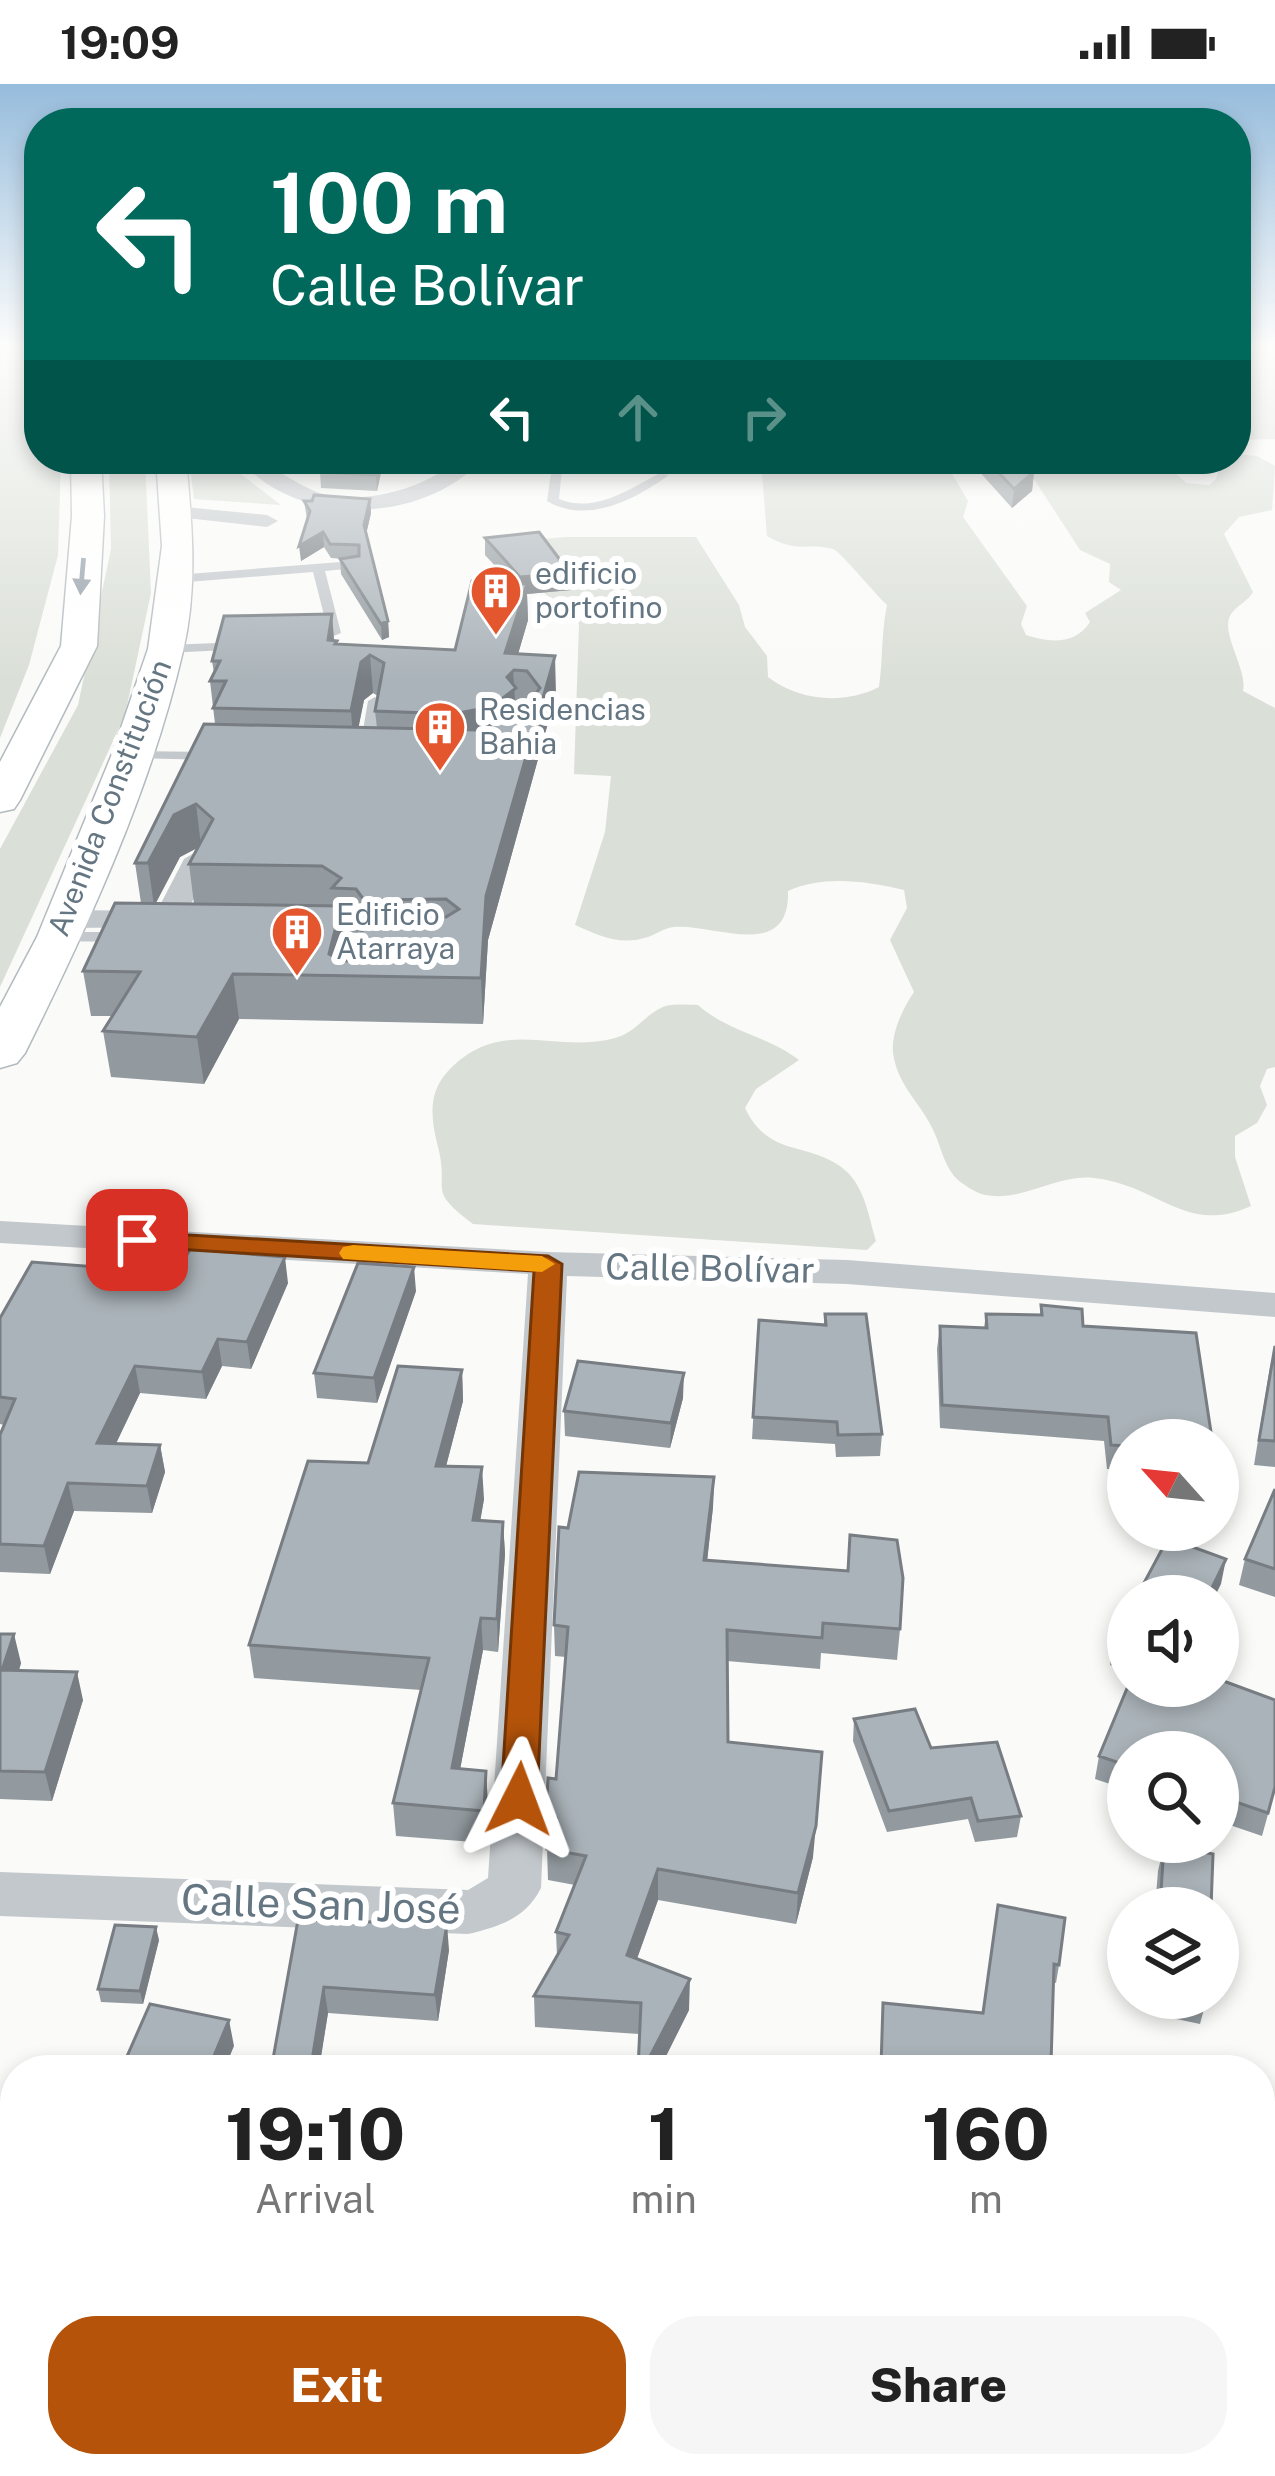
<!DOCTYPE html>
<html lang="en">
<head>
<meta charset="utf-8">
<style>
  body { margin:0; font-family:"Public Sans",sans-serif; background:#f6f6f6; color:#222; height:100vh; display:flex; flex-direction:column; font-size:45px; white-space:nowrap }
  * { box-sizing:border-box; margin:0 }
  p { font-size:39px; color:#767676 }
  .icon { flex:none; width:66px; height:66px; fill:none; stroke:currentColor; stroke-width:2; stroke-linecap:round; stroke-linejoin:round }
  .map { position:relative; flex:1; overflow:hidden }
  .side { position:absolute; left:0px; top:1971px; width:1275px; height:423px; display:flex; flex-direction:column; background:#fff; border-radius:48px 48px 0 0; box-shadow:0 6px 18px #0003 }
  .side>* { flex:none }
  .top-card { position:absolute; left:24px; top:24px; width:1227px; height:366px; border-radius:48px; box-shadow:0 6px 18px #0003; background:#00695c; color:#fff; overflow:hidden }
  .needle { width:78px; rotate:297deg }
  .tools { position:absolute; left:1107px; top:1335px; display:grid; gap:24px }
  .tools a { display:grid; place-items:center; width:132px; height:132px; border-radius:50%; background:#fff; box-shadow:0 6px 18px #0003; font-size:60px }
  .pin { position:absolute; display:grid; place-items:center; width:102px; height:102px; color:#fff; margin:-51px; border-radius:24px; box-shadow:0 6px 18px #0006 }
  .me { position:absolute; width:132px; margin:-66px; rotate:3deg; stroke-linejoin:round; filter:drop-shadow(0 0 9px #0008) }
  .turn { display:flex; align-items:center; gap:42px; height:252px; padding:0 48px; font-size:54px }
  .turn .icon { width:156px; height:156px; stroke-width:2.5 }
  .turn b { display:block; font-size:84px; line-height:102px }
  .lanes { display:flex; align-items:center; height:114px; padding:0 48px; background:#0003; justify-content:center; gap:60px; direction:ltr }
  .lanes .off { opacity:.35 }
  .eta { display:flex; justify-content:space-evenly; align-items:center; height:204px; text-align:center }
  .eta b { font-size:72px; font-weight:800; line-height:84px }
  .button { display:flex; gap:24px; margin-top:auto; padding:24px 48px }
  .button a { flex:1; height:138px; border-radius:48px; background:#b45309; color:#fff; font-size:48px; font-weight:800; line-height:138px; text-align:center }
  .button a+a { background:#f6f6f6; color:#222 }
  .status { display:flex; justify-content:space-between; align-items:center; height:84px; padding:0 60px; background:#fff; direction:ltr }
  .status svg { height:33px; fill:currentColor }
  .map>svg:first-child { display:block }
  .green { fill:#dadfd7 }
  .lines { fill:none; stroke-linecap:round; stroke-linejoin:round }
  .secondary-casing { stroke:#b3babf; stroke-width:3 }
  .lane { fill:#c3c8cc; fill-rule:evenodd }
  .street { fill:#c3c8cc; fill-rule:evenodd }
  .secondary { fill:#fff; fill-rule:evenodd }
  .wall { fill:#929a9f; fill-rule:evenodd }
  .shaded-wall { fill:#777d82 }
  .building { fill:#aab3b9; stroke:#777d82; stroke-width:3 }
  .oneway { fill:#939fa8 }
  .route { fill:#b45309; stroke:#753606; stroke-width:3 }
  .slow { fill:#f59e0b }
  .labels { text-anchor:middle; stroke-width:12; stroke-linejoin:round; paint-order:stroke }
  .far-poi-label { font-size:30px; fill:#657683; stroke:#fff; text-anchor:start }
  .far-street-label { font-size:30px; fill:#657683; stroke:#fff }
  .street-label { font-size:36px; fill:#657683; stroke:#fff }
  .near-street-label { font-size:42px; fill:#657683; stroke:#fff }
</style>
</head>
<body>
<div class="status"><b>19:09</b><svg viewBox="0 0 49 12"><path d="M0 12V9h3v3zM5 12V6h3v6zM10 12V3h3v9zM15 12V0h3v12zM26 1h20v11H26zM47 4h2v5h-2z"/></svg></div>
<div class="map">
<svg width="1275" height="2392" viewBox="0 0 1275 2392">
  <rect width="100%" height="100%" fill="#fafaf8"/>
  <path class="green" d="M 0,263 L 39,263 L 39,375 L 61,375 L 58,471 L 29,581 L 0,654 Z
    M 1236,263 L 1275,263 L 1275,355 L 1236,356 Z
    M 1236,370 L 1257,372 L 1275,382 L 1272,426 L 1239,433 L 1224,450 L 1253,508 C 1247,518 1237,521 1231,530 C 1219,548 1248,585 1243,607 L 1275,624 L 1275,983 L 1267,985 L 1260,1002 L 1267,1021 L 1257,1039 L 1235,1052 L 1235,1073 L 1251,1122 C 1186,1152 1159,1101 1094,1094 C 1056,1090 1024,1118 985,1111 C 976,1109 960,1099 954,1092 C 944,1079 941,1064 935,1050 C 922,1019 898,1004 893,969 C 891,949 903,924 914,908 L 890,856 L 907,824 L 904,806 C 867,797 823,791 788,807 C 790,879 713,839 674,843 C 664,844 657,850 648,853 C 620,862 600,852 575,841 L 605,748 L 611,692 L 574,690 L 579,540 L 490,460 L 565,453 L 696,453 L 739,521 L 745,543 L 767,572 L 768,593 C 799,617 844,621 879,603 C 883,575 881,550 887,521 C 876,511 839,466 833,465 C 806,458 799,470 767,452 L 761,376 L 737,375 L 935,375 L 948,383 L 968,417 L 963,433 L 1027,522 L 1021,540 L 1026,551 C 1050,559 1075,561 1090,538 L 1085,529 L 1121,506 L 1109,498 L 1110,480 L 1080,466 L 1021,375 L 1160,375 L 1186,399 L 1209,401 L 1216,395 L 1222,375 L 1236,375 Z
    M 109,375 L 145,375 L 151,509 L 125,631 L 0,903 L 0,765 L 78,621 L 111,465 Z
    M 189,375 L 221,375 L 281,421 L 194,415 Z
    M 698,921 C 728,948 768,952 799,976 L 756,1005 L 745,1024 C 770,1076 810,1056 846,1087 C 865,1104 869,1134 876,1157 L 867,1166 L 473,1140 C 425,1104 450,1109 438,1063 C 431,1035 427,1009 449,986 C 503,931 554,971 615,954 C 635,949 645,931 661,924 C 670,919 688,921 698,921 Z"/>
  <g class="lines">
    <g class="secondary-casing">
      <path id="secondary" d="M 71,375 L 101,375 L 104,432 L 97,562 L 20,716 L 14,725 L 0,728 L 0,678 L 61,562 L 72,432 Z
        M 156,375 L 186,375 C 192,439 198,504 183,567 C 151,706 88,842 25,969 L 17,979 L 0,984 L 0,923 L 37,853 L 112,670 L 148,565 L 162,462 Z"/>
    </g>
    <path class="lane" d="M 553,375 L 563,375 L 559,415 C 595,430 629,405 660,389 L 669,391 C 636,415 587,441 547,417 Z
      M 353,477 L 357,478 L 357,484 L 325,487 L 341,549 L 309,562 L 302,558 L 304,555 L 328,547 L 313,488 L 175,499 L 169,495 L 175,491 Z
      M 242,558 L 247,559 L 247,565 L 166,569 L 159,565 L 166,561 Z
      M 375,613 L 382,617 L 373,669 L 366,673 L 359,669 L 368,617 Z
      M 127,667 L 215,668 L 222,672 L 215,676 L 132,674 L 125,670 Z
      M 60,848 L 127,848 L 135,853 L 127,858 L 54,857 L 52,853 Z
      M 320,848 L 362,856 L 368,869 L 355,907 L 343,907 L 340,903 L 352,869 L 349,864 L 314,857 L 312,853 Z"/>
    <path class="street" d="M 239,375 C 276,375 298,410 341,413 C 369,415 398,409 424,397 C 446,387 458,375 483,375 C 422,441 297,444 239,375 Z
      M 175,422 L 267,431 L 278,437 L 267,443 L 168,432 L 164,428 Z
      M 199,766 L 214,775 L 179,843 L 67,844 L 52,835 L 67,826 L 157,827 L 184,775 Z
      M 0,1137 L 548,1168 L 847,1176 L 1275,1209 L 1275,1233 L 847,1200 L 567,1192 L 541,1804 C 525,1835 500,1842 468,1850 L 0,1832 L 0,1788 L 468,1806 L 488,1794 L 528,1190 L 0,1159 Z"/>
    <use href="#secondary" class="secondary"/>
  </g>
  <path class="wall" d="M 324,375 L 384,375 L 377,407 L 321,404 L 320,388 Z
    M 968,375 L 1024,375 L 1034,388 L 1032,407 L 1012,424 Z
    M 370,415 L 371,429 L 366,450 L 388,537 L 389,553 L 382,556 L 341,490 L 340,475 L 344,475 L 331,474 L 324,463 L 301,477 L 307,435 L 304,417 Z
    M 485,454 L 570,489 L 571,506 L 527,510 L 528,536 L 518,570 L 556,610 L 488,856 L 483,940 L 239,935 L 204,1000 L 111,993 L 103,947 L 112,932 L 91,932 L 83,887 L 141,819 L 135,779 L 215,640 L 210,597 L 214,589 L 212,577 L 335,557 L 337,560 L 455,566 L 511,499 L 485,471 ZM 373,609 L 378,612 L 375,627 L 377,644 L 358,644 L 364,616 ZM 197,764 L 189,780 L 194,820 L 156,819 L 180,773 ZM 343,848 L 360,849 L 361,851 L 358,859 L 360,877 L 342,877 L 345,866 Z
    M 288,1199 L 251,1285 L 222,1282 L 206,1315 L 140,1309 L 116,1359 L 160,1361 L 165,1388 L 152,1429 L 74,1427 L 50,1490 L 0,1488 L 0,1351 L 4,1341 L 0,1340 L 0,1234 Z
    M 416,1207 L 377,1319 L 317,1314 L 314,1289 Z
    M 1041,1221 L 1083,1242 L 1196,1249 L 1212,1356 L 1128,1356 L 1128,1386 L 1107,1385 L 1104,1357 L 940,1344 L 937,1265 L 940,1242 L 984,1244 L 986,1230 L 1040,1231 Z
    M 825,1230 L 882,1350 L 880,1372 L 836,1373 L 835,1360 L 752,1355 L 759,1236 L 824,1240 Z
    M 1275,1261 L 1275,1383 L 1254,1381 L 1270,1283 Z
    M 462,1286 L 463,1317 L 446,1382 L 484,1415 L 480,1436 L 503,1438 L 505,1470 L 498,1568 L 483,1566 L 460,1685 L 488,1720 L 486,1759 L 396,1752 L 393,1719 L 421,1606 L 254,1594 L 249,1561 L 368,1379 Z
    M 683,1314 L 670,1364 L 565,1352 L 564,1327 Z
    M 714,1393 L 713,1423 L 707,1476 L 900,1545 L 897,1576 L 821,1569 L 820,1585 L 727,1577 L 728,1658 L 813,1773 L 796,1840 L 658,1816 L 637,1875 L 689,1926 L 659,1986 L 638,1986 L 639,1950 L 535,1943 L 534,1912 L 557,1872 L 556,1848 L 575,1801 L 548,1796 L 546,1733 L 556,1695 L 566,1573 L 555,1572 L 554,1541 L 568,1444 Z
    M 1275,1405 L 1275,1513 L 1239,1501 L 1245,1475 Z
    M 1128,1529 L 1128,1588 L 1110,1581 L 1114,1555 Z
    M 0,1550 L 21,1579 L 19,1587 L 83,1616 L 52,1717 L 0,1715 Z
    M 1218,1595 L 1275,1616 L 1275,1705 L 1262,1752 L 1218,1737 L 1218,1668 L 1128,1668 L 1128,1706 L 1095,1695 L 1099,1672 L 1128,1602 L 1218,1602 Z
    M 854,1635 L 931,1664 L 1021,1732 L 1017,1753 L 975,1758 L 968,1735 L 887,1748 L 853,1657 Z
    M 1164,1761 L 1211,1824 L 1155,1824 L 1158,1787 Z
    M 998,1821 L 1059,1881 L 1056,1899 L 1053,1898 L 1051,1980 L 1065,1986 L 880,1986 L 883,1919 L 983,1929 Z
    M 298,1836 L 449,1866 L 438,1937 L 328,1929 L 320,1976 L 450,1979 L 450,1986 L 271,1986 Z
    M 159,1856 L 143,1920 L 101,1918 L 98,1905 Z
    M 1150,1914 L 1207,1914 L 1200,1940 L 1148,1929 Z"/>
  <path class="shaded-wall" d="M 379,375 L 384,375 L 377,407 L 376,391 Z
    M 435,375 L 454,375 L 435,386 Z
    M 1034,388 L 1032,407 L 1012,424 L 1014,405 Z
    M 370,415 L 371,429 L 365,455 L 364,441 Z
    M 323,448 L 324,463 L 301,477 L 299,462 Z
    M 570,489 L 571,506 L 527,510 L 528,536 L 513,587 L 517,643 L 455,670 L 453,630 L 505,569 L 521,510 L 520,493 Z
    M 332,530 L 335,567 L 328,556 Z
    M 388,537 L 389,553 L 382,556 L 381,540 Z
    M 370,571 L 373,609 L 364,616 L 354,666 L 351,627 L 361,578 Z
    M 555,572 L 556,610 L 488,856 L 483,940 L 481,894 L 486,812 Z
    M 196,720 L 201,762 L 180,773 L 154,822 L 148,779 L 174,731 Z
    M 341,822 L 345,866 L 338,892 L 329,870 Z
    M 233,890 L 239,935 L 204,1000 L 197,953 Z
    M 285,1173 L 288,1199 L 251,1285 L 247,1258 Z
    M 414,1183 L 416,1207 L 377,1319 L 374,1294 Z
    M 218,1255 L 222,1282 L 206,1315 L 202,1288 Z
    M 135,1282 L 140,1309 L 103,1387 L 97,1359 Z
    M 462,1286 L 463,1317 L 438,1413 L 436,1382 Z
    M 684,1289 L 683,1314 L 670,1364 L 671,1339 Z
    M 160,1361 L 165,1388 L 152,1429 L 147,1402 Z
    M 482,1383 L 484,1415 L 475,1468 L 473,1436 Z
    M 714,1393 L 713,1423 L 704,1506 L 704,1476 Z
    M 68,1399 L 74,1427 L 50,1490 L 44,1462 Z
    M 503,1438 L 505,1470 L 498,1568 L 497,1535 Z
    M 1226,1475 L 1221,1500 L 1215,1512 L 1208,1512 Z
    M 481,1534 L 483,1566 L 454,1717 L 452,1684 Z
    M 14,1550 L 21,1579 L 9,1615 L 2,1586 Z
    M 77,1588 L 83,1616 L 52,1717 L 45,1688 Z
    M 486,1687 L 488,1720 L 486,1759 L 484,1727 Z
    M 820,1699 L 813,1773 L 796,1840 L 798,1809 Z
    M 658,1785 L 658,1816 L 627,1902 L 627,1871 Z
    M 447,1840 L 449,1866 L 438,1937 L 435,1911 Z
    M 156,1843 L 159,1856 L 143,1920 L 140,1907 Z
    M 690,1895 L 689,1926 L 659,1986 L 643,1986 Z
    M 324,1903 L 328,1929 L 319,1986 L 312,1976 Z
    M 229,1936 L 234,1962 L 224,1986 L 208,1986 Z"/>
  <path class="building" d="M 324,375 L 379,375 L 376,391 L 320,388 Z
    M 986,375 L 1024,375 L 1034,388 L 1014,405 Z
    M 314,411 L 370,415 L 364,441 L 388,537 L 381,540 L 340,475 L 359,472 L 359,461 L 330,460 L 323,448 L 299,462 L 310,427 L 304,417 L 312,417 Z
    M 539,448 L 570,489 L 520,493 L 485,454 Z
    M 472,497 L 527,500 L 505,569 L 555,572 L 486,812 L 481,894 L 233,890 L 197,953 L 103,947 L 140,888 L 83,887 L 115,819 L 341,822 L 329,870 L 342,877 L 446,875 L 454,866 L 440,858 L 358,859 L 367,834 L 446,833 L 459,825 L 446,815 L 364,816 L 356,805 L 332,804 L 341,794 L 322,782 L 189,780 L 213,735 L 196,720 L 174,731 L 148,779 L 135,779 L 204,640 L 477,646 L 521,629 L 540,604 L 527,587 L 514,586 L 507,593 L 516,604 L 491,623 L 453,630 L 375,627 L 384,579 L 370,571 L 361,578 L 351,627 L 213,624 L 226,597 L 210,597 L 220,577 L 212,577 L 224,532 L 332,530 L 328,556 L 337,557 L 335,560 L 455,566 Z
    M 190,1165 L 285,1173 L 247,1258 L 218,1255 L 202,1288 L 135,1282 L 97,1359 L 160,1361 L 147,1402 L 68,1399 L 44,1462 L 0,1460 L 0,1351 L 15,1315 L 0,1313 L 0,1234 L 32,1178 L 177,1189 Z
    M 358,1179 L 414,1183 L 374,1294 L 314,1289 Z
    M 1041,1221 L 1082,1225 L 1083,1242 L 1196,1249 L 1212,1355 L 1150,1351 L 1151,1356 L 1128,1356 L 1128,1362 L 1111,1361 L 1108,1333 L 942,1321 L 940,1242 L 987,1244 L 986,1230 L 1042,1231 Z
    M 825,1230 L 866,1230 L 882,1350 L 838,1351 L 837,1338 L 753,1333 L 759,1236 L 826,1241 Z
    M 1275,1262 L 1275,1357 L 1259,1356 Z
    M 578,1277 L 684,1289 L 671,1339 L 564,1327 Z
    M 398,1282 L 462,1286 L 436,1382 L 482,1383 L 473,1436 L 503,1438 L 497,1535 L 481,1534 L 452,1684 L 486,1687 L 484,1727 L 393,1719 L 429,1574 L 249,1561 L 308,1377 L 368,1379 Z
    M 579,1388 L 714,1393 L 704,1476 L 848,1487 L 850,1451 L 897,1456 L 903,1494 L 900,1545 L 823,1539 L 822,1554 L 727,1546 L 728,1658 L 822,1668 L 816,1742 L 798,1809 L 658,1785 L 627,1871 L 690,1895 L 643,1986 L 638,1986 L 641,1919 L 534,1912 L 569,1851 L 556,1848 L 586,1772 L 547,1765 L 556,1734 L 546,1733 L 548,1694 L 556,1695 L 568,1543 L 554,1541 L 559,1443 L 568,1444 Z
    M 1275,1405 L 1275,1485 L 1245,1475 Z
    M 1168,1454 L 1226,1475 L 1208,1512 L 1137,1512 Z
    M 1128,1529 L 1128,1560 L 1114,1555 Z
    M 0,1550 L 14,1550 L 2,1586 L 77,1588 L 45,1688 L 0,1687 Z
    M 1218,1595 L 1275,1616 L 1275,1703 L 1268,1729 L 1218,1712 L 1218,1668 L 1128,1668 L 1128,1682 L 1099,1672 L 1128,1602 L 1218,1602 Z
    M 915,1625 L 931,1664 L 997,1658 L 1021,1732 L 978,1737 L 971,1714 L 889,1727 L 854,1635 Z
    M 1164,1761 L 1213,1770 L 1211,1824 L 1160,1824 Z
    M 998,1821 L 1065,1834 L 1059,1881 L 1054,1880 L 1051,1980 L 1065,1986 L 916,1986 L 881,1983 L 883,1919 L 983,1929 Z
    M 298,1836 L 447,1840 L 435,1911 L 324,1903 L 312,1976 L 450,1979 L 449,1986 L 271,1986 Z
    M 115,1841 L 156,1843 L 140,1907 L 98,1905 Z
    M 150,1920 L 229,1936 L 208,1986 L 121,1986 Z
    M 1260,2346 L 1275,2352 L 1275,2392 L 1240,2392 L 1243,2379 L 1260,2379 Z
    M 594,2379 L 727,2379 L 731,2392 L 597,2392 Z
    M 1056,2386 L 1057,2392 L 1004,2392 Z"/>
  <defs><path id="oneway-solid" d="M-6-.8H1V-3.2L6.5 0L1 3.2V.8H-6Z" transform="scale(3)"/></defs>
  <use class="oneway" href="#oneway-solid" transform="translate(82 492) rotate(95)"/>
  <linearGradient id="sky" x2="0" y2="1"><stop stop-color="#96bcdc"/><stop offset="0.44" stop-color="#fdfdfc"/><stop offset="1" stop-color="#fdfdfc" stop-opacity="0"/></linearGradient>
  <rect width="1275" height="598" fill="url(#sky)"/>
  <path class="route" d="M 137,1148 L 548,1172 L 562,1180 L 537,1715 L 532,1725 L 519,1729 L 507,1725 L 501,1715 L 534,1187 L 128,1162 L 124,1156 Z"/>
  <path class="slow" d="M 353,1161 L 542,1172 L 555,1180 L 542,1188 L 343,1175 L 339,1169 L 343,1163 Z"/>
  <defs>
    <g id="building-pin" transform="scale(2.7)"><path d="M0 17L-7.5 6A9.5 9.5 0 1 1 7.5 6Z" fill="#e4572e" stroke="#fff"/><path d="M-4-6H4V6H1V3H-1V6H-4ZM-2.5-4.3h1.7v1.8h-1.7ZM.8-4.3h1.7v1.8H.8ZM-2.5-1h1.7V.8h-1.7ZM.8-1h1.7V.8H.8Z" fill="#fff"/></g>
  </defs>
  <g fill-rule="evenodd">
    <use href="#building-pin" x="496" y="507"/>
    <use href="#building-pin" x="440" y="643"/>
    <use href="#building-pin" x="297" y="848"/>
  </g>
  <g class="labels">
    <g class="far-poi-label">
      <text x="535" y="500">edificio<tspan x="535" dy="34">portofino</tspan></text>
      <text x="479" y="636">Residencias<tspan x="479" dy="34">Bahia</tspan></text>
      <text x="336" y="841">Edificio<tspan x="336" dy="34">Atarraya</tspan></text>
    </g>
    <g class="far-street-label">
      <text transform="translate(110 714) rotate(-69)" y="10">Avenida Constitución</text>
    </g>
    <g class="street-label">
      <text transform="translate(710 1184) rotate(1)" y="13">Calle Bolívar</text>
    </g>
    <g class="near-street-label">
      <text transform="translate(321 1820) rotate(2)" y="15">Calle San José</text>
    </g>
  </g>
</svg>
<div class="tools">
<a><svg class="needle" viewBox="-14 -14 28 28"><path d="M0-13l5 13h-10z" fill="#e53935"/><path d="M0 13l5-13h-10z" fill="#767676"/></svg></a>
<a><svg class="icon" aria-label="sound" viewBox="0 0 24 24"><path d="M4 9h4l5-4v14l-5-4H4zM17 9q2 3 0 6"/></svg></a>
<a><svg class="icon" aria-label="search" viewBox="0 0 24 24"><circle cx="10" cy="10" r="6"/><path d="M15 15l6 6"/></svg></a>
<a><svg class="icon" aria-label="layers" viewBox="0 0 24 24"><path d="M12 4l9 5-9 5-9-5zM3 14l9 5 9-5"/></svg></a>
</div>
<div class="pin" style="left:137px;top:1156px;background:#d93025"><svg class="icon" aria-label="arrive" viewBox="0 0 24 24"><path d="M6 21V4h12l-3 4 3 4H6"/></svg></div>
<svg class="me" style="left:519px;top:1715px" viewBox="-20 -20 40 40"><path d="M0-17L14 15 0 8-14 15z" fill="#b45309" stroke="#fff" stroke-width="4"/></svg>
<div class="top-card">
<div class="turn"><svg class="icon" aria-label="left" viewBox="0 0 24 24"><path d="M17 20v-9H6M10 6l-5 5 5 5"/></svg><div><b>100 m</b>Calle Bolívar</div></div>
<div class="lanes"><svg class="icon" aria-label="left" viewBox="0 0 24 24"><path d="M17 20v-9H6M10 6l-5 5 5 5"/></svg><svg class="icon off" aria-label="ahead" viewBox="0 0 24 24"><path d="M12 20V5M6 11l6-6 6 6"/></svg><svg class="icon off" aria-label="right" viewBox="0 0 24 24"><path d="M7 20v-9h11M14 6l5 5-5 5"/></svg></div>
</div>
<section class="side">
<div class="eta">
<div><b>19:10</b><p>Arrival</p></div>
<div><b>1</b><p>min</p></div>
<div><b>160</b><p>m</p></div>
</div>
<div class="button"><a>Exit</a><a>Share</a></div>
</section>
</div>
</body>
</html>
